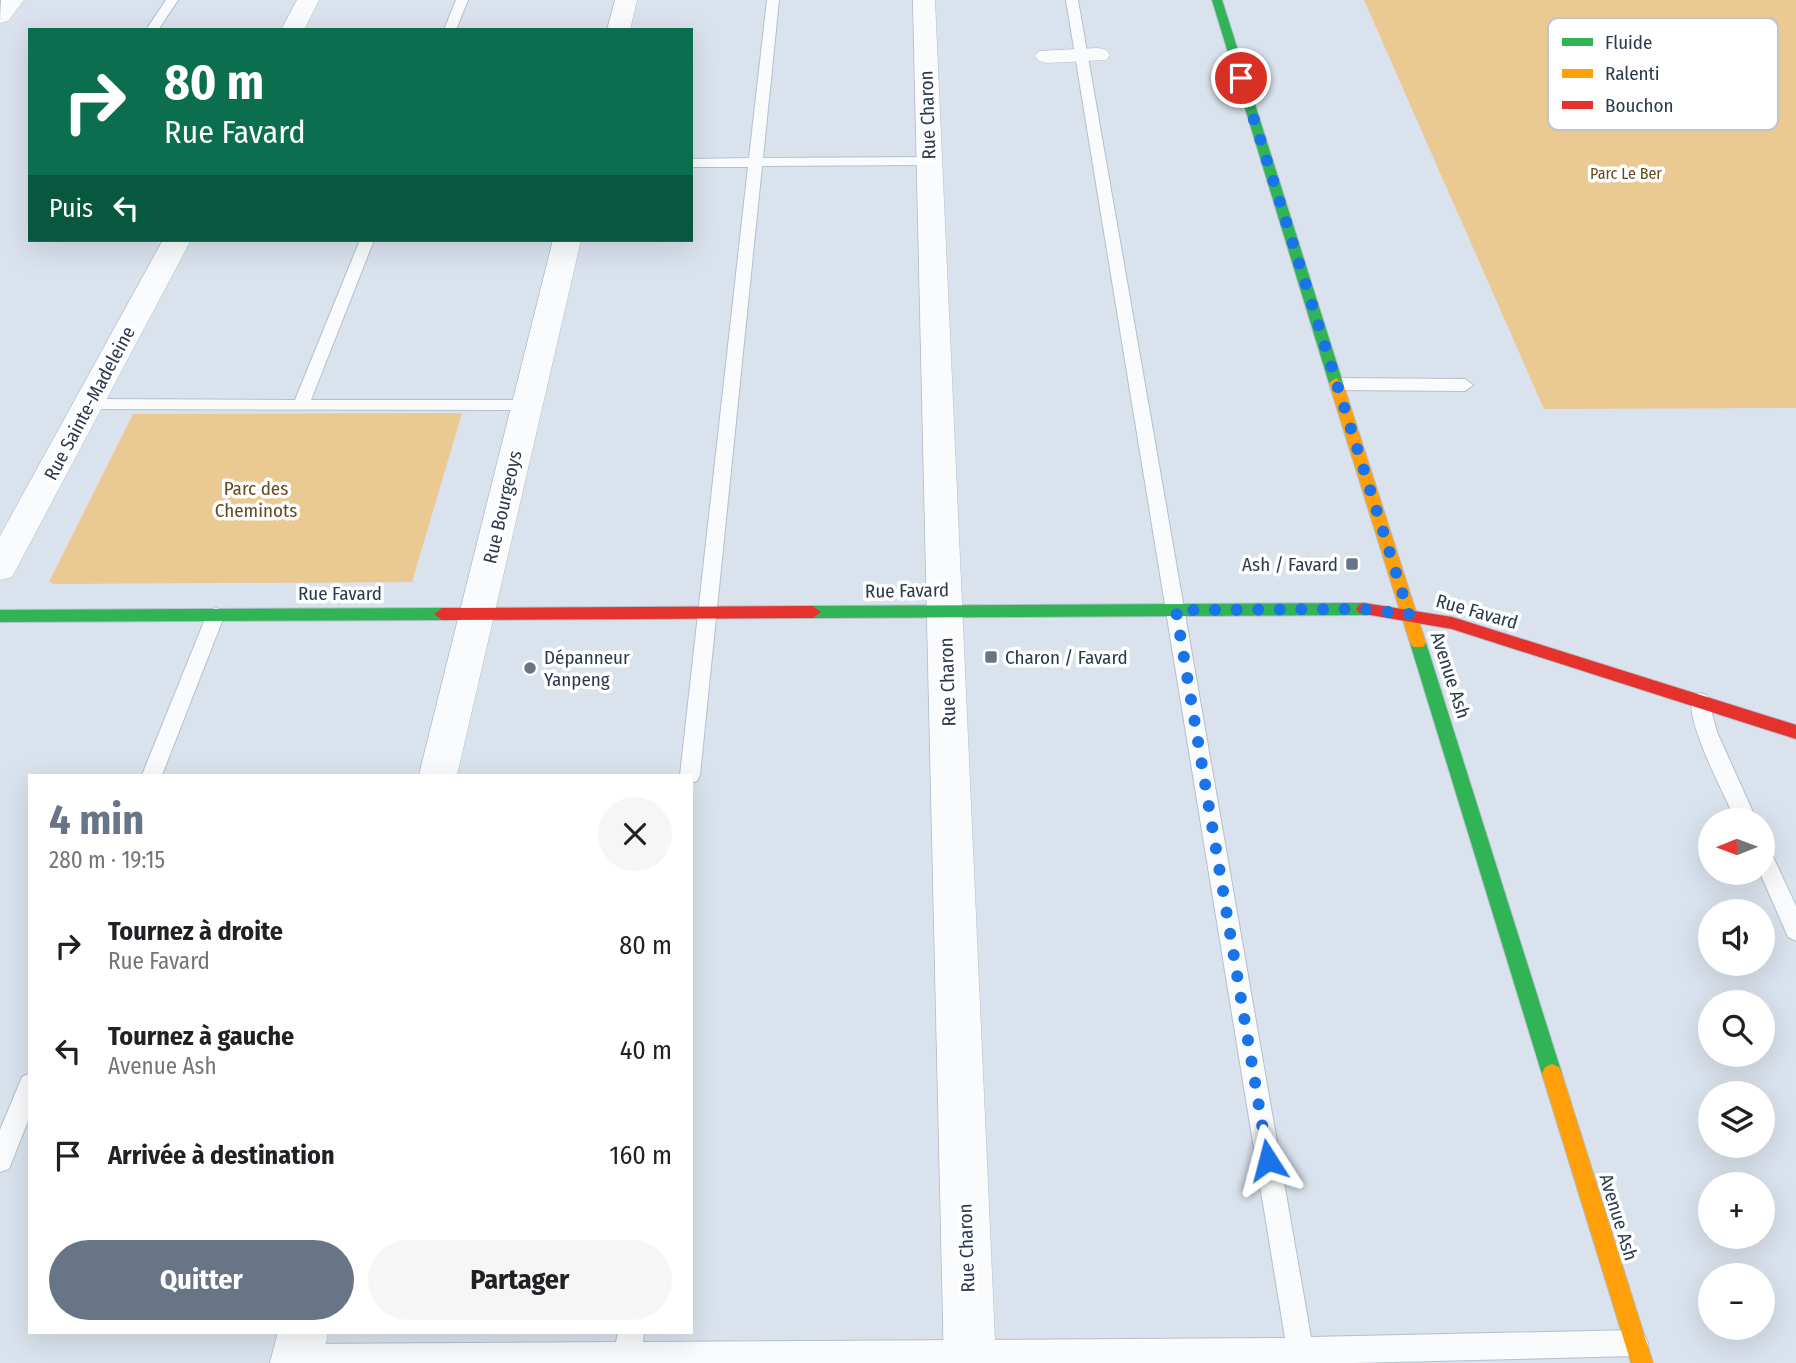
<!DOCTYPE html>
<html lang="fr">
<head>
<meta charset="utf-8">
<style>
  body { margin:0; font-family:"Fira Sans Condensed",sans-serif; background:#f6f6f6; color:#202124; height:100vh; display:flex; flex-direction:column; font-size:26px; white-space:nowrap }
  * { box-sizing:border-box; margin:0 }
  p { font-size:23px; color:#757577 }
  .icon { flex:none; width:38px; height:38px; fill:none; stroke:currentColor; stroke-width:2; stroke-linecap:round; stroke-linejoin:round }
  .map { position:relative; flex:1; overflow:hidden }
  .details { position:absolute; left:28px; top:774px; width:665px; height:560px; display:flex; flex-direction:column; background:#fff; border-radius:0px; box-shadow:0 7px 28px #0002 }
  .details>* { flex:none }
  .top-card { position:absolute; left:28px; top:28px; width:665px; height:214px; border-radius:0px; box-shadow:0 7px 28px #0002; background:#0b6e4f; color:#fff; overflow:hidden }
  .needle { width:46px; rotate:269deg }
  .tools { position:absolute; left:1698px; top:808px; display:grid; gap:14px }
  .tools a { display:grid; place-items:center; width:77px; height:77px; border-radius:50%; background:#fff; box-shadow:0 7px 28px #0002; font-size:35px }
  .pin { position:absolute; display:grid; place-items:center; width:60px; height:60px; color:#fff; margin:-30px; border:4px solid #fff; border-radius:50%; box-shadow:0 2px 7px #0007 }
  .me { position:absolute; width:77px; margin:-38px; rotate:351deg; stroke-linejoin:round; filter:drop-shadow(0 0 5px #0008) }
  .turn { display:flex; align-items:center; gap:24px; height:147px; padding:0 21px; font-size:32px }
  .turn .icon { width:91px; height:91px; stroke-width:2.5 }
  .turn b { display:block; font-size:49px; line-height:60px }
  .then { display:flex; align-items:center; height:66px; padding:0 21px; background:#0003; gap:14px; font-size:26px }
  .round { display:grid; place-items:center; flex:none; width:74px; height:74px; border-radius:37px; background:#f6f6f6 }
  .summary { display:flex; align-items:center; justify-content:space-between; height:119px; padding:0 21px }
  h1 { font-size:42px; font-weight:700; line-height:52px; color:#687586 }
  .cta { display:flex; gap:14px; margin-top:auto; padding:14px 21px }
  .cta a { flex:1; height:80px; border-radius:42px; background:#687586; color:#fff; font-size:28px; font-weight:700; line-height:80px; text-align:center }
  .cta a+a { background:#f6f6f6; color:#202124 }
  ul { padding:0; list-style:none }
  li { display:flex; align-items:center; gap:21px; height:105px; padding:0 21px }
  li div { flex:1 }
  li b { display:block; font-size:26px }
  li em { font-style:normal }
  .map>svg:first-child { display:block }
  .green { fill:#eac993 }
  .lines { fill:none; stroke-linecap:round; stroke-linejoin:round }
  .lane-casing { stroke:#b4bfce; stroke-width:2 }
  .street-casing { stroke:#b4bfce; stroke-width:1 }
  .fast-casing { stroke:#b4bfce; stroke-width:2 }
  .slow-casing { stroke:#b4bfce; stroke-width:2 }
  .jam-casing { stroke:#b4bfce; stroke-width:2 }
  .lane { fill:#f9fbfc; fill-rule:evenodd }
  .street { fill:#f9fbfc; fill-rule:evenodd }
  .fast { fill:#30b455; fill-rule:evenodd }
  .slow { fill:#ff9f0a; fill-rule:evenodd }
  .jam { fill:#e5322d; fill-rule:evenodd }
  .route { stroke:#1a73e8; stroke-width:12; stroke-dasharray:0 21.6 }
  .poi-dot { fill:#687586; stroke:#fff; stroke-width:2.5 }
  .labels { text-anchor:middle; stroke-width:7; stroke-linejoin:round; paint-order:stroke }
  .far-park-label { font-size:16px; fill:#674a1d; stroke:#fff }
  .street-label { font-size:19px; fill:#2b3a4e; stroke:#fff }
  .park-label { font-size:19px; fill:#674a1d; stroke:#fff }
  .poi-label { font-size:19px; fill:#2b3a4e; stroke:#fff; text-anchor:start }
  .key { fill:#fff; stroke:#bfc4ca; stroke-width:2 }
  .key-label { font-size:19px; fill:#2b3a4e }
</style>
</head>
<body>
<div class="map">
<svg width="1796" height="1363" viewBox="0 0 1796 1363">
  <rect width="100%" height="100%" fill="#dae2ed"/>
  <path class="green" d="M 1364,0 L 1796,0 L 1796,408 L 1544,409 Z
    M 462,413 L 412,582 L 54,584 L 49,582 L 133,414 Z"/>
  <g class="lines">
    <g class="lane-casing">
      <path id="lane" d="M 166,0 L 178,0 L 158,30 L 146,30 Z
        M 456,0 L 468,0 L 456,30 L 444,30 Z
        M 767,0 L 779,0 L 763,158 L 929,157 L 936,161 L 929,165 L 762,166 L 700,775 L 697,781 L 691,783 L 691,775 L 680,775 L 748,167 L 691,167 L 691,159 L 749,158 Z
        M 1066,0 L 1078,0 L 1311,1337 L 1635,1330 L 1644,1334 L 1648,1343 L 1644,1352 L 1635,1356 L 1354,1363 L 286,1363 L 284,1357 L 288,1348 L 297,1344 L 616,1342 L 618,1332 L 644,1332 L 643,1342 L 1285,1338 Z
        M 360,240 L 374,240 L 311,400 L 526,400 L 532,402 L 532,410 L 82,409 L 80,405 L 88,399 L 295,400 Z
        M 1337,378 L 1465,379 L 1473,385 L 1465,391 L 1337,390 L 1329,384 Z
        M 216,607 L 225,614 L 162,775 L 142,775 L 207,614 Z
        M 1700,693 L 1707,695 L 1717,732 L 1757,821 L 1736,821 C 1726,797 1682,717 1693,695 Z
        M 1762,845 L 1769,848 L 1796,906 L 1796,941 L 1788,937 L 1760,873 L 1762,873 Z
        M 30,1073 L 30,1116 L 9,1169 L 0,1172 L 0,1130 L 22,1077 Z"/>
    </g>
    <g class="street-casing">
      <path id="street" d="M 1,0 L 24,0 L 8,21 L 0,23 Z
        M 297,0 L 319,0 L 304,30 L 281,30 Z
        M 615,0 L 637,0 L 630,30 L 607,30 Z
        M 913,0 L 935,0 L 996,1363 L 944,1363 Z
        M 1098,48 L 1106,50 L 1110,55 L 1106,60 L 1047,63 L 1039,61 L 1035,56 L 1039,51 Z
        M 163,240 L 191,240 L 12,577 L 0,580 L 0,536 Z
        M 553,240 L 581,240 L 457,775 L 419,775 Z
        M 278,1332 L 328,1332 L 322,1363 L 270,1363 Z"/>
    </g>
    <g class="fast-casing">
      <path id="fast" d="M 1212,0 L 1222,0 L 1343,383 L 1341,386 L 1331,386 L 1329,383 Z
        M 1364,603 L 1372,609 L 1364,615 L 813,618 L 805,612 L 813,606 Z
        M 442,608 L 450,614 L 442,620 L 0,622 L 0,610 Z
        M 1418,637 L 1423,639 L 1426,643 L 1562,1074 L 1559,1081 L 1552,1084 L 1545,1081 L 1542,1074 L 1410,643 L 1413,639 Z"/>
    </g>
    <g class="slow-casing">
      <path id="slow" d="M 1336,378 L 1343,383 L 1426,643 L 1423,647 L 1413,647 L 1410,643 L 1329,383 Z
        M 1552,1064 L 1559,1067 L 1562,1074 L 1653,1363 L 1631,1363 L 1542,1074 L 1545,1067 Z"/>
    </g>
    <g class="jam-casing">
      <path id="jam" d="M 1364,603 L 1452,617 L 1796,725 L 1796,739 L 1452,629 L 1359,613 L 1356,609 L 1359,605 Z
        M 813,606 L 821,612 L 813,618 L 442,620 L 434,614 L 442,608 Z"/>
    </g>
    <use href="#lane" class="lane"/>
    <use href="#street" class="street"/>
    <use href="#fast" class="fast"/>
    <use href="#slow" class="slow"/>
    <use href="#jam" class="jam"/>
  </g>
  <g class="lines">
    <path class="route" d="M 1241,78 L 1409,614 L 1362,609 L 1176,610 L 1268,1160"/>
  </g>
  <g class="poi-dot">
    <rect x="1345" y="557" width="14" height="14" rx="3.5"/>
    <rect x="984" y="650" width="14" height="14" rx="3.5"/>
    <circle cx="530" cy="668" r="7"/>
  </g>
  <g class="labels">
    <g class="far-park-label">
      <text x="1626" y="179">Parc Le Ber</text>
    </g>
    <g class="street-label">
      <text transform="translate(927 115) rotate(-92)" y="7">Rue Charon</text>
      <text transform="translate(89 403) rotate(-62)" y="7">Rue Sainte-Madeleine</text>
      <text transform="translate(502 507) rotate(-77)" y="7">Rue Bourgeoys</text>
      <text transform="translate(907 590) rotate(-1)" y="7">Rue Favard</text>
      <text x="340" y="600">Rue Favard</text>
      <text transform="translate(1477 611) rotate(16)" y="7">Rue Favard</text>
      <text transform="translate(1451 675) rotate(72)" y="7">Avenue Ash</text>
      <text transform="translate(947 682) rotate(-92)" y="7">Rue Charon</text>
      <text transform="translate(1619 1217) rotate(73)" y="7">Avenue Ash</text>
      <text transform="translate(966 1248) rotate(-92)" y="7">Rue Charon</text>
    </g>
    <g class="park-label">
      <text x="256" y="495">Parc des<tspan x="256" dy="22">Cheminots</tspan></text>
    </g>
    <g class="poi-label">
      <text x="1338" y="571" text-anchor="end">Ash / Favard</text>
      <text x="544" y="664">Dépanneur<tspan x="544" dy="22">Yanpeng</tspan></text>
      <text x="1005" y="664">Charon / Favard</text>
    </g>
  </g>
  <rect x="1548" y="18" width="230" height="112" rx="10" class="key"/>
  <rect x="1562" y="38" width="31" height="8" fill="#30b455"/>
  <rect x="1562" y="69" width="31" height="9" fill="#ff9f0a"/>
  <rect x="1562" y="101" width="31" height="8" fill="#e5322d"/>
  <g class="key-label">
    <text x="1605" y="49">Fluide</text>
    <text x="1605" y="80">Ralenti</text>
    <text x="1605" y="112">Bouchon</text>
  </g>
</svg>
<div class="tools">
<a><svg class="needle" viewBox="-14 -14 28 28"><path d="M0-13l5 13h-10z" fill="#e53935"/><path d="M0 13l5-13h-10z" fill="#757577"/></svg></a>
<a><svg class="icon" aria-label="sound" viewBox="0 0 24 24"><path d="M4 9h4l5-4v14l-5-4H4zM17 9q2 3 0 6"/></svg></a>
<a><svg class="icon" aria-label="search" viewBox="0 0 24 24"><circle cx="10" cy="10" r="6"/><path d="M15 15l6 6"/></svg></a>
<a><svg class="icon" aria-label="layers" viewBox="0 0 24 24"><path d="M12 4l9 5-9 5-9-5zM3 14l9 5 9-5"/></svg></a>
<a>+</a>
<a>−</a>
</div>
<div class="pin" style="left:1241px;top:78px;background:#d93025"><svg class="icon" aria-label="arrive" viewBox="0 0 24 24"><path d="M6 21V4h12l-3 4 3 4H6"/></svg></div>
<svg class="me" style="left:1268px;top:1160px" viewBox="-20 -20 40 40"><path d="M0-17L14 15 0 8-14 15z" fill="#1a73e8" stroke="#fff" stroke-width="4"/></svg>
<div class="top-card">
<div class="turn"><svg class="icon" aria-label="right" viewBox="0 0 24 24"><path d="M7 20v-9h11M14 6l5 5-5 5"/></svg><div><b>80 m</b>Rue Favard</div></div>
<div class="then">Puis<svg class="icon" aria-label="left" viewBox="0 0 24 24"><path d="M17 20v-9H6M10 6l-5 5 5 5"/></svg></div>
</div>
<section class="details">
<div class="summary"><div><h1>4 min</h1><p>280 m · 19:15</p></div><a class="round"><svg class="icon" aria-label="close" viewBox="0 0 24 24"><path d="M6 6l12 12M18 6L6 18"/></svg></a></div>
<ul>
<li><svg class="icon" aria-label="right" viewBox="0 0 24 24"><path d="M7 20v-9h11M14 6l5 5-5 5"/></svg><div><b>Tournez à droite</b><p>Rue Favard</p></div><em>80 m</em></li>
<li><svg class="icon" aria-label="left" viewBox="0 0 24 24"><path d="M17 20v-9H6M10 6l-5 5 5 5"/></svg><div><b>Tournez à gauche</b><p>Avenue Ash</p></div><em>40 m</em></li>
<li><svg class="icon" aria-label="arrive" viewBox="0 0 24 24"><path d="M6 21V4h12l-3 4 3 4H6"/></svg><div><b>Arrivée à destination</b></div><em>160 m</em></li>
</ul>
<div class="cta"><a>Quitter</a><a>Partager</a></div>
</section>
</div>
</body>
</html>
